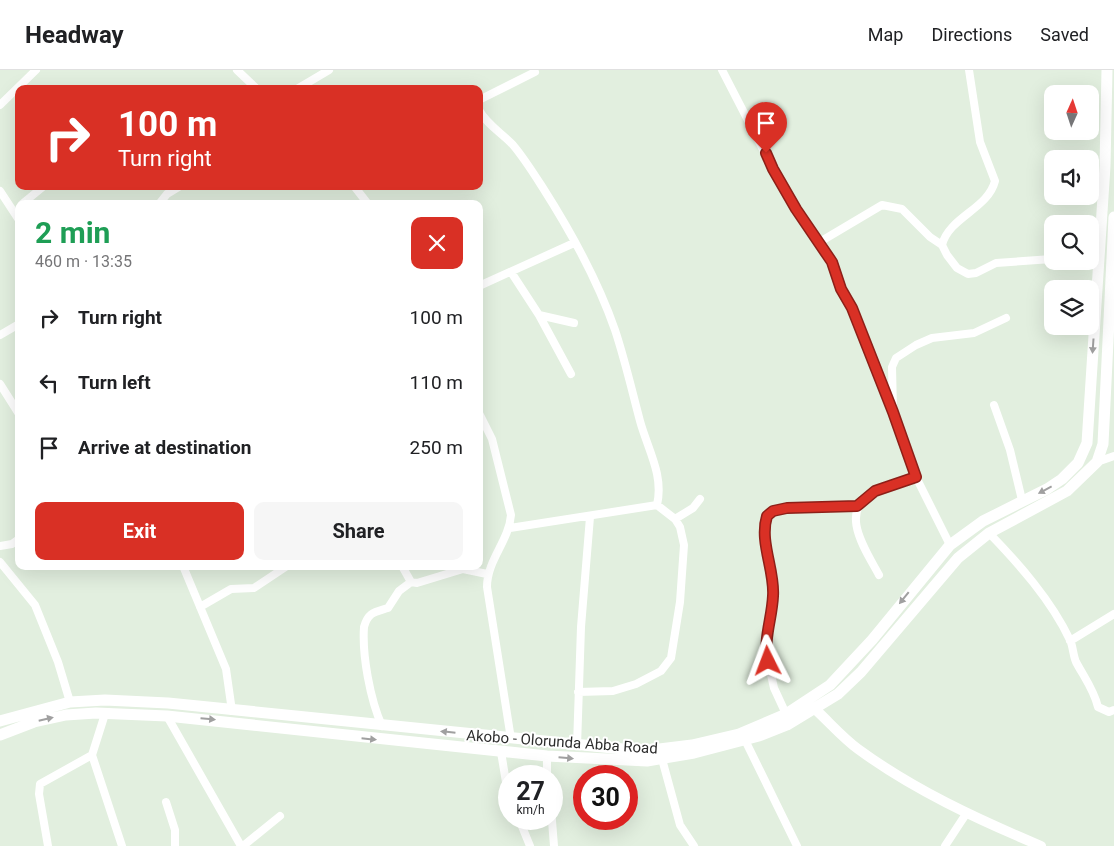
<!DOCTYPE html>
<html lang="en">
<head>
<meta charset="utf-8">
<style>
  body { margin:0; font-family:Roboto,sans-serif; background:#f6f6f6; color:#202124; height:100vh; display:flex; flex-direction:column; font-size:19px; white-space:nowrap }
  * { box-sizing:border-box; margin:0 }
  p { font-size:16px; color:#757577 }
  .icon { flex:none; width:28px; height:28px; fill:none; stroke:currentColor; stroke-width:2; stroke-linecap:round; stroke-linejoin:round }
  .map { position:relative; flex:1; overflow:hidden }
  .details { position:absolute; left:15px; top:130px; width:468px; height:370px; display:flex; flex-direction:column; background:#fff; border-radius:10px; box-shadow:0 5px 20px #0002 }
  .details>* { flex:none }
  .top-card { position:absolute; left:15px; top:15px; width:468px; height:105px; border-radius:10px; box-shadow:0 5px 20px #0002; background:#d93025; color:#fff; overflow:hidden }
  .needle { width:32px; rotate:3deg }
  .tools { position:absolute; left:1044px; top:15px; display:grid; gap:10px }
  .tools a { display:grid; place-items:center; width:55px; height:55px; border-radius:10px; background:#fff; box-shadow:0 5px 20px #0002; font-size:25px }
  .speed { position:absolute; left:498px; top:695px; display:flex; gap:10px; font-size:25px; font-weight:700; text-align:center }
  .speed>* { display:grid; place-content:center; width:65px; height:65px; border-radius:50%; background:#fff; box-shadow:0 5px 20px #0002; line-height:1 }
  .speed small { font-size:12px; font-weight:400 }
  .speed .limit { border:8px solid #d22; background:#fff; color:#111 }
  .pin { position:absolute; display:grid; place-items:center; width:42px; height:42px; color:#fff; margin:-51px -21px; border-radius:50% 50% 50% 0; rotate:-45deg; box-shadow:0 0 5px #0007 }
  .pin .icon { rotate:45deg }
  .me { position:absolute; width:55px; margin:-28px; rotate:357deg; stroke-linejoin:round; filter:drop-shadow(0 0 4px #0008) }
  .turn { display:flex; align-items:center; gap:18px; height:105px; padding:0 20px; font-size:22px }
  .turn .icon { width:65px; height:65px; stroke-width:2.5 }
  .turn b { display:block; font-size:35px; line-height:42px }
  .round { display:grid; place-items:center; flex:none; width:52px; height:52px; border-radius:10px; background:#f6f6f6 }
  .summary { display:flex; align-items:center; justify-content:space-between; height:85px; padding:0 20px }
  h1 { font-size:30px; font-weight:700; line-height:38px; color:#1e9e55 }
  .primary-button { display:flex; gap:10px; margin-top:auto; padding:10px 20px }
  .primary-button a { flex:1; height:58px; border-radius:10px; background:#d93025; color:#fff; font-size:20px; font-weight:700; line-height:58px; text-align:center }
  .primary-button a+a { background:#f6f6f6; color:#202124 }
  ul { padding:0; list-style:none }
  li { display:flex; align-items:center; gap:15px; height:65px; padding:0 20px }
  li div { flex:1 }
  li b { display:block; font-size:19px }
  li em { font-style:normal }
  header { display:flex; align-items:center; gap:30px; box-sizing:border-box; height:70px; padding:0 25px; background:#fff; border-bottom:1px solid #e0e0e0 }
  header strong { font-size:24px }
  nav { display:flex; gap:28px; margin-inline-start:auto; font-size:18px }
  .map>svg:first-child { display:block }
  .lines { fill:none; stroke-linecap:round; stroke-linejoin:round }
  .minor { stroke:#fff; stroke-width:8 }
  .tertiary { stroke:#fff; stroke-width:10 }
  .secondary { stroke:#fff; stroke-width:11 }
  .oneway { fill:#a0a0a0 }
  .route-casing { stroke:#8d1f18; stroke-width:12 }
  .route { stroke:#d93025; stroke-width:9 }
  .labels { text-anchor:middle; stroke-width:4; stroke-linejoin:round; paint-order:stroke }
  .street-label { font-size:15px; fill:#2d2d2d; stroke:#fff }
</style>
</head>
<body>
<header>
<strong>Headway</strong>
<nav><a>Map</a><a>Directions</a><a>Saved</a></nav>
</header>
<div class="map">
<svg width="1114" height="776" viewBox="0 0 1114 776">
  <rect width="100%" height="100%" fill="#e2efdf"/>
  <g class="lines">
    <path class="minor" d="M 237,0 L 257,19
      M 722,0 L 773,99 L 818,174 L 832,192 L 841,219 L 852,238 L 893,342 L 916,407 L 950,475
      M 297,19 L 329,0
      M 479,30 L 535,2
      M 0,35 L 36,0
      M 479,40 C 487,55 502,63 513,75 C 524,88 534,104 543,118 C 571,162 598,211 615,260 C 625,290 632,321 640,351 C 648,380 664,405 657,435
      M 354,116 L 368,134
      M 0,121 L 19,150
      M 22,134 L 44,116
      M 159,134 L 167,124 L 180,116
      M 818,173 L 882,135 L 902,139 L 930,167 L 942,175 L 947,185 L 957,198 L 968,204 L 976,203 L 996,193 L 1052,189
      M 942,175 C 949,147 988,139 995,111 L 980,72 L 969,0
      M 511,202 L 539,245 L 574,253
      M 479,216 L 574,173
      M 539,245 L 571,304
      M 0,265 L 19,254
      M 0,314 L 19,344
      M 994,335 L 1010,380 L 1022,430
      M 893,340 L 892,297 L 896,288 L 916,275 L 932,268 L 974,263 L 1006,248
      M 479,343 L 492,369 L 511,445 C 509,471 487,490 487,517 L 511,669
      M 1097,392 L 1114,386
      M 675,449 L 693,438 L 700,429
      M 510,458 L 657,435 L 675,449 L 680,457 L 684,475 L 680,532 L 671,588 L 661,601 L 636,614 L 613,621 L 578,622
      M 989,463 C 1019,494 1051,530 1070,570 C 1073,576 1073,585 1076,592 C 1084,607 1094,620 1098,637 L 1109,642 L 1114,640
      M 0,476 L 12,474 L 19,469
      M 0,492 L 35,535 L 58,592 L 70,632
      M 183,496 L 226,599 L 232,641
      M 402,496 L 411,512 L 417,513 L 463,499 L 487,504
      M 879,505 C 865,479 837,440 875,421 C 887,415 903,412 916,407
      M 200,537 L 231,519 L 254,518 L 287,496
      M 1070,571 L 1114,544
      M 786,644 L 774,618 L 765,578 L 774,525 L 765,466 L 767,446 C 783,432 835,437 857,436
      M 167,646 L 241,776
      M 382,656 C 370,629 362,585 364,557 C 368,542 375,542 388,538 L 399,521 L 411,512
      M 745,670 L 797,776
      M 577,676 L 581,557 L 590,447
      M 501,682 L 509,730
      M 92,685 L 122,776
      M 547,686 L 547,706
      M 662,689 L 680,755 L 694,776
      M 166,732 L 175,760 L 175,776
      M 551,738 L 554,776
      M 519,749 L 530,776
      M 48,776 L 39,724 L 40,714 L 92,685 L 105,644
      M 243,776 L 280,746
      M 945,776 L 966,744"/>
    <path class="tertiary" d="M 816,640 C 830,653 843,668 858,679 C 914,720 977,749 1041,776"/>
    <path class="secondary" d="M 0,651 L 70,632 L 105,630 L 168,633 L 643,681 L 692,675 L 739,664 L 786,644 L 830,615 L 872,570 L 950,475 L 983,451 L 1047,419 L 1062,409 L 1078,393 L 1087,373 L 1105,96 L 1107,0
      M 0,665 L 34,652 L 66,645 L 96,643 L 167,646 L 547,686 L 647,691 L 694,683 L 759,666 L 787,655 L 838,624 L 861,602 L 958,488 L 989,463 L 1067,421 L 1097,392 L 1103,374 L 1114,147"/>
  </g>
  <defs><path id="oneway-solid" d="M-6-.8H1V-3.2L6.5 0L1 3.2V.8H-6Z" transform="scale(1.25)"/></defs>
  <g class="oneway">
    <use href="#oneway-solid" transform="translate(1093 276) rotate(94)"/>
    <use href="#oneway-solid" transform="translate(1045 420) rotate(152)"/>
    <use href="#oneway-solid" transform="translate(904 528) rotate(129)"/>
    <use href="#oneway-solid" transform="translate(46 649) rotate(-13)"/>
    <use href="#oneway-solid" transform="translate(208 649) rotate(5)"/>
    <use href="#oneway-solid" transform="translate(448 662) rotate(-174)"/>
    <use href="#oneway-solid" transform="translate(369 669) rotate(6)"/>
    <use href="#oneway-solid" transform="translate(566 688) rotate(5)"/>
  </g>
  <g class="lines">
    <g class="route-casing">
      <path id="route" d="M 766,83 L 773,99 L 796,139 L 832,192 L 841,219 L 852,238 L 893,342 L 916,407 L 875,421 L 857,436 L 787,438 L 773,441 L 767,446 C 759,472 775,500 773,526 C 772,549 763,569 768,591"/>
    </g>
    <use href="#route" class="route"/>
  </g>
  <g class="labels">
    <g class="street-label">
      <text transform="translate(562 672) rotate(4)" y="5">Akobo - Olorunda Abba Road</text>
    </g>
  </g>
</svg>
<div class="tools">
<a><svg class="needle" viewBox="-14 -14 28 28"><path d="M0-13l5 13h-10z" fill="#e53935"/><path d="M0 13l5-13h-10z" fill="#757577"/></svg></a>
<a><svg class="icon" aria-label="sound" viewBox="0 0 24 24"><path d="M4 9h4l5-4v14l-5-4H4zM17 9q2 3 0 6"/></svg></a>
<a><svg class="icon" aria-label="search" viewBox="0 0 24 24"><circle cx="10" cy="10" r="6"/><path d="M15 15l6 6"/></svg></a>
<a><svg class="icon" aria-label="layers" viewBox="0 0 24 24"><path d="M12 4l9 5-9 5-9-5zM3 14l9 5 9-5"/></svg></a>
</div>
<div class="speed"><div>27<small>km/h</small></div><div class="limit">30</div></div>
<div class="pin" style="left:766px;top:83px;background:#d93025"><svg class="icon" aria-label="arrive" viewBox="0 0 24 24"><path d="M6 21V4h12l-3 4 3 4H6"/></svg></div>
<svg class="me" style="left:768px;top:591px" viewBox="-20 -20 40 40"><path d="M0-17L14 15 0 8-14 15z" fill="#d93025" stroke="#fff" stroke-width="4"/></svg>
<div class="top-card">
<div class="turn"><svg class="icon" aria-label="right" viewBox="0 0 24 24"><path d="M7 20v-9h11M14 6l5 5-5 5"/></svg><div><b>100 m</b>Turn right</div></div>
</div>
<section class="details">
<div class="summary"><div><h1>2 min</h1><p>460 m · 13:35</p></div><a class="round" style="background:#d93025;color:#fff"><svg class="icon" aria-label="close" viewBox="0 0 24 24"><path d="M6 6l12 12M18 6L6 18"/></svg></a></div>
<ul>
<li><svg class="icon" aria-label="right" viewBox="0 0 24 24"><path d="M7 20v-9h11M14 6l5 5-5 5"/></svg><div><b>Turn right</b></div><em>100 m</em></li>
<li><svg class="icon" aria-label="left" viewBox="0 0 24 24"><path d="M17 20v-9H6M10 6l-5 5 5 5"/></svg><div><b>Turn left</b></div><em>110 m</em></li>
<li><svg class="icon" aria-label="arrive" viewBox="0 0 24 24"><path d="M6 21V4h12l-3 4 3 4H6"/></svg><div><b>Arrive at destination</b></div><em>250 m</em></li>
</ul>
<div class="primary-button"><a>Exit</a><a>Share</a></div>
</section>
</div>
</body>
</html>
